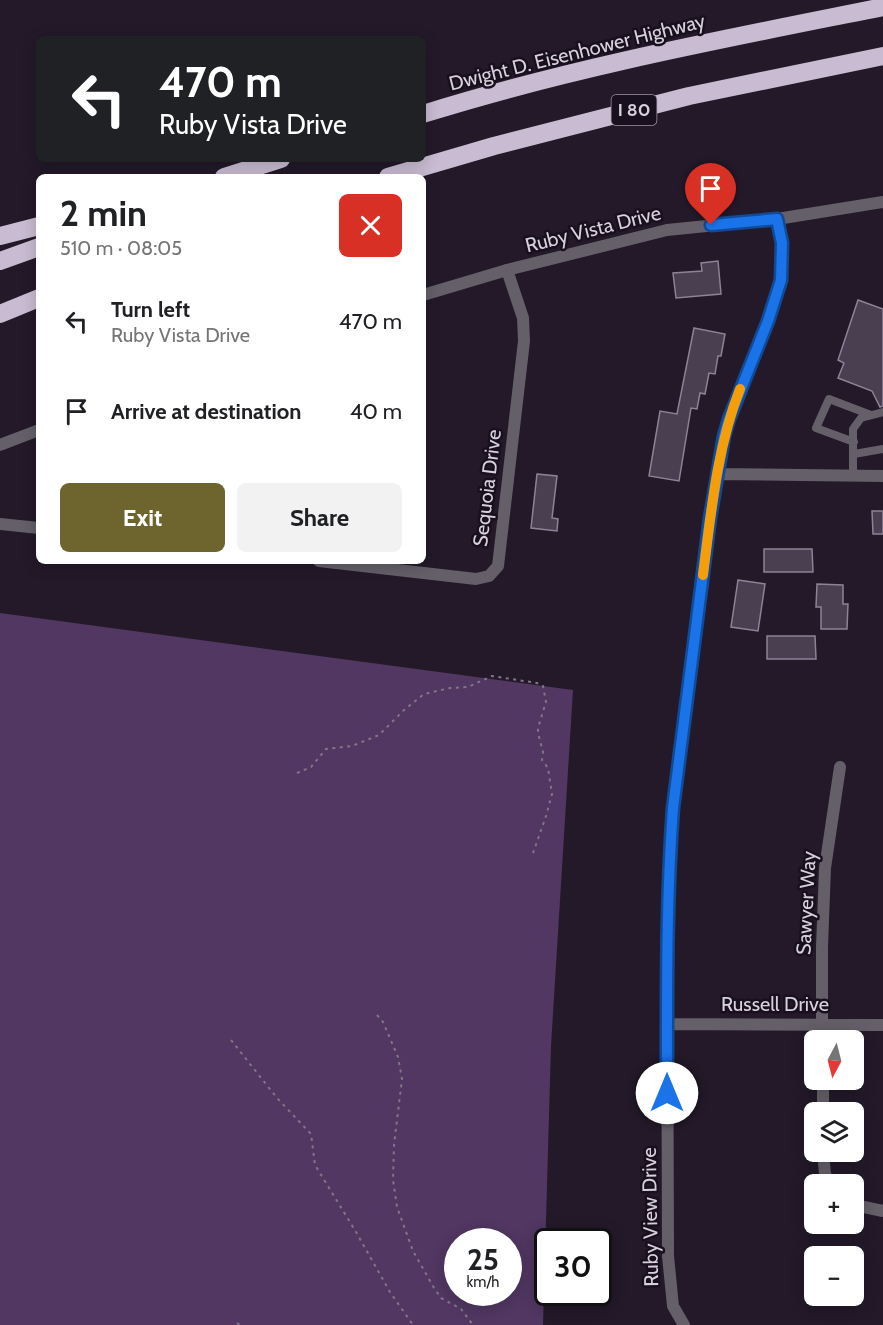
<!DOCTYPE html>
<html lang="en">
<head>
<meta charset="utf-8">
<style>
  body { margin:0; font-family:Cabin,sans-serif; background:#f2f2f2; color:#202124; height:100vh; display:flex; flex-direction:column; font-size:22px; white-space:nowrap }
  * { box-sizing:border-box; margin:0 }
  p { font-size:20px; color:#757577 }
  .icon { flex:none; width:33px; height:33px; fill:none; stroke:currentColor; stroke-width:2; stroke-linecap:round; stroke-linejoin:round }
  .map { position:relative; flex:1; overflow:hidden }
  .details { position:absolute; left:36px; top:174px; width:390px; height:390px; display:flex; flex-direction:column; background:#fff; border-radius:9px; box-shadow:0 3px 15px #0003 }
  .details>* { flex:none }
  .hud { position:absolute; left:36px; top:36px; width:390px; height:126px; border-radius:9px; box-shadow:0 3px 15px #0003; background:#202124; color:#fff; overflow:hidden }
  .needle { width:39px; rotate:187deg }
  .controls { position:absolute; left:804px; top:1030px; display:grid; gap:12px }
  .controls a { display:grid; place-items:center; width:60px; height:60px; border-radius:9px; background:#fff; box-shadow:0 3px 15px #0003; font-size:30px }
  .speed { position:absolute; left:444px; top:1228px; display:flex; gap:12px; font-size:30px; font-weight:700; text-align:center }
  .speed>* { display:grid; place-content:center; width:78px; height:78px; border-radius:50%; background:#fff; box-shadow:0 3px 15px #0003; line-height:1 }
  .speed small { font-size:15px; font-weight:400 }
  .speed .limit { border:3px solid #111; border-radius:9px; background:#fff; color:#111 }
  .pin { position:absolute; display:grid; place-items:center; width:51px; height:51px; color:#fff; margin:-62px -26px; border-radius:50% 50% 50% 0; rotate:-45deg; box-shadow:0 0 6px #0007 }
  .pin .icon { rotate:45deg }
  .me { position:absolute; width:66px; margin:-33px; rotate:0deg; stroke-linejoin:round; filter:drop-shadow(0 0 4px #0008) }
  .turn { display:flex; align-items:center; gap:21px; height:126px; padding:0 24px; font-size:27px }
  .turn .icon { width:78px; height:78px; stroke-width:2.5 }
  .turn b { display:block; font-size:42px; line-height:51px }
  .round { display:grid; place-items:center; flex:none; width:63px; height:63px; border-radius:9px; background:#f2f2f2 }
  .head { display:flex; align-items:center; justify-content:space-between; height:102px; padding:0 24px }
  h1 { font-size:36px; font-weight:700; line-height:45px }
  .cta { display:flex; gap:12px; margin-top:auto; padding:12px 24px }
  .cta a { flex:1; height:69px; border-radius:9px; background:#6d652d; color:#fff; font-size:24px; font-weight:700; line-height:69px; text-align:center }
  .cta a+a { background:#f2f2f2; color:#202124 }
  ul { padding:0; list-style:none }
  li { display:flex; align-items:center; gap:18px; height:90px; padding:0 24px }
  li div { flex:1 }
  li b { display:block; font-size:22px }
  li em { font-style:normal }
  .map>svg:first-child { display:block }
  .green { fill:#513762; fill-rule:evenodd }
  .building { fill:#493f51; stroke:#8e8296; stroke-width:1.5 }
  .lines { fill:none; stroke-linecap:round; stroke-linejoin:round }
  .path { stroke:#7f7785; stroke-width:2; stroke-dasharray:3 4.5; stroke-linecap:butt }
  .service { stroke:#645f68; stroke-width:8 }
  .minor { stroke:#645f68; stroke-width:12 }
  .tertiary { stroke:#645f68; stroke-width:12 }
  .motorway { stroke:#c9bcd2; stroke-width:18 }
  .route-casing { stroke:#114b97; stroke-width:15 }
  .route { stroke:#1a73e8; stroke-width:10 }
  .slow { stroke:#f59e0b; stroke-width:10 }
  .labels { text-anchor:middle; stroke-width:5; stroke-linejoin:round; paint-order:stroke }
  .shield { fill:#19101f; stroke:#9e97a3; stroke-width:1.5 }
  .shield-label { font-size:18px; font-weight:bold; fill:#d7d1dc }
  .street-label { font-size:20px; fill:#d7d1dc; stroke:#19101f }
</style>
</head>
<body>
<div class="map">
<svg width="883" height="1325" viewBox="0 0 883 1325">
  <rect width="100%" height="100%" fill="#231929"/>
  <path class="green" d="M 0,613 L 573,690 L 551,1046 L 543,1325 L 0,1325 ZM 458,1242 L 508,1242 L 508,1293 L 458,1293 Z"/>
  <path class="building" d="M 718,261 L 721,294 L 676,298 L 673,273 L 702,271 L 701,263 Z
    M 858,300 L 883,309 L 883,406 L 880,407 L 872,391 L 838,378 L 844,363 L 838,360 Z
    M 694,328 L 725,334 L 721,356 L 718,356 L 715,374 L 709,373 L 705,394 L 700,393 L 697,409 L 691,408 L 679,481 L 649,476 L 660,411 L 677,414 Z
    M 537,474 L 557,476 L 552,518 L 558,519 L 557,531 L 531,528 Z
    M 872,511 L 883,511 L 883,534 L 873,534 Z
    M 764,549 L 812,549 L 813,572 L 764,572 Z
    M 738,580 L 765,584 L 758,631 L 731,627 Z
    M 817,584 L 843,585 L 843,604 L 848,604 L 847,629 L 821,629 L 821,607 L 816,607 Z
    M 767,636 L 815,636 L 816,659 L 767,659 Z"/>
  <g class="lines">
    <path class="path" d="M 297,773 L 311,767 L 326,749 L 352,746 L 379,735 L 404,710 L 424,694 L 450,688 L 468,687 L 492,676 L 537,683 L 543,686 L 546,702 L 538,728 L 538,733 L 543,752 L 542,760 L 548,768 L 552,794 L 546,816 L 532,856
      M 377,1015 L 383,1022 L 398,1057 L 402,1079 L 394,1145 L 393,1180 L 397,1207 L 413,1251 L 434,1288 L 441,1298 L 461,1309 L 473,1325
      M 231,1040 L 277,1098 L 311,1134 L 315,1165 L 356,1232 L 390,1292 L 413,1325
      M 237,1323 L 240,1325"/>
    <path class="service" d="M 854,442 L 816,428 L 829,399 L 871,415
      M 854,454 L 883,449
      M 853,476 L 853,429 L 861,418 L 883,412"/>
    <path class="minor" d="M 718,474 L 883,476
      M 0,524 L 39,528
      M 319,561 L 476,579 L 489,576 L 498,566 L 524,341 L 523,318 L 507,270
      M 667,1024 L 883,1025
      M 822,1041 L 822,947 L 825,868 L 840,767
      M 823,1080 L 823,1113
      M 823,1152 L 825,1174 L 830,1185
      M 854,1205 L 883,1211
      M 684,1325 L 673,1306 L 668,1256 L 667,936 L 673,808 L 710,518 L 724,436 L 729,419 L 768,321 L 781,280 L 781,243 L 777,219"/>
    <path class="tertiary" d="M 423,295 L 507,270 L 667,230 L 777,219 L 883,202
      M 0,445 L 39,430"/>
    <path class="motorway" d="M 423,114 C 573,67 729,38 883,7
      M 224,177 L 281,159
      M 388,177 L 494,146 L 689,96 L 883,56
      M 0,236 L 39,226
      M 0,261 L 39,247
      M 0,314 L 39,298"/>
  </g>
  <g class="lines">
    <g class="route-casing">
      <path id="route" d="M 667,1093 C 667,998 666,903 673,808 L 710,518 L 724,436 L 729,419 L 768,321 L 781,280 L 782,243 L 777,219 L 711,225"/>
    </g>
    <use href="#route" class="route"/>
    <path class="slow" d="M 703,575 C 711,513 717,447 740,389"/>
  </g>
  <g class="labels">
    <rect class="shield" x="611.5" y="95" width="45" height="30" rx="4.5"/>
    <g class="shield-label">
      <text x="634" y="116">I 80</text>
    </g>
    <g class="street-label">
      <text transform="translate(577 52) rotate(-14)" y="7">Dwight D. Eisenhower Highway</text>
      <text transform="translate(593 229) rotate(-14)" y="7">Ruby Vista Drive</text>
      <text transform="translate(487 488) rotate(-83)" y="7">Sequoia Drive</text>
      <text transform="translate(806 903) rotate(-87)" y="7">Sawyer Way</text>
      <text x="775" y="1011">Russell Drive</text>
      <text transform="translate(650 1217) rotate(-91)" y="7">Ruby View Drive</text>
    </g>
  </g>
</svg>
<div class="controls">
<a><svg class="needle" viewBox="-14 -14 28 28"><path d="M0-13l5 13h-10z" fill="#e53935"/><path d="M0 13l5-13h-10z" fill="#757577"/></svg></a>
<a><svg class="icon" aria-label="layers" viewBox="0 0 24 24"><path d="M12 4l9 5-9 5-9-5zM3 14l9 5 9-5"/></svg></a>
<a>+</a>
<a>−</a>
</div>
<div class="speed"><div>25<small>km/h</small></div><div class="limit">30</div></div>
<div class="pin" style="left:711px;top:225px;background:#d93025"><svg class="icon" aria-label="arrive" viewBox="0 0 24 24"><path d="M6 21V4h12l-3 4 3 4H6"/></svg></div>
<svg class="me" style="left:667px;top:1093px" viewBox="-20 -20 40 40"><circle r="19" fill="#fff"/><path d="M0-13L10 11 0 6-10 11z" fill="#1a73e8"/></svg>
<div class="hud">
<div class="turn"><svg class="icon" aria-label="left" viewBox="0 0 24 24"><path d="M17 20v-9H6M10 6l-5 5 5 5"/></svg><div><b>470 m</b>Ruby Vista Drive</div></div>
</div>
<section class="details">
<div class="head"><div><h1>2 min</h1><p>510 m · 08:05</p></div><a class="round" style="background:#d93025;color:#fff"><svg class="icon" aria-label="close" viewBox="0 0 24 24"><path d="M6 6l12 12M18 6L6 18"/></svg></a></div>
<ul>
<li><svg class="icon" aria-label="left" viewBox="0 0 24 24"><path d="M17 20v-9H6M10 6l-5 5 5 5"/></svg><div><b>Turn left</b><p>Ruby Vista Drive</p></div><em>470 m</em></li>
<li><svg class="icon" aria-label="arrive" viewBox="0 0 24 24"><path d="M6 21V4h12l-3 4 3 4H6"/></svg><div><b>Arrive at destination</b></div><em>40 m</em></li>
</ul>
<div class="cta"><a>Exit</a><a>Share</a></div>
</section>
</div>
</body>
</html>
